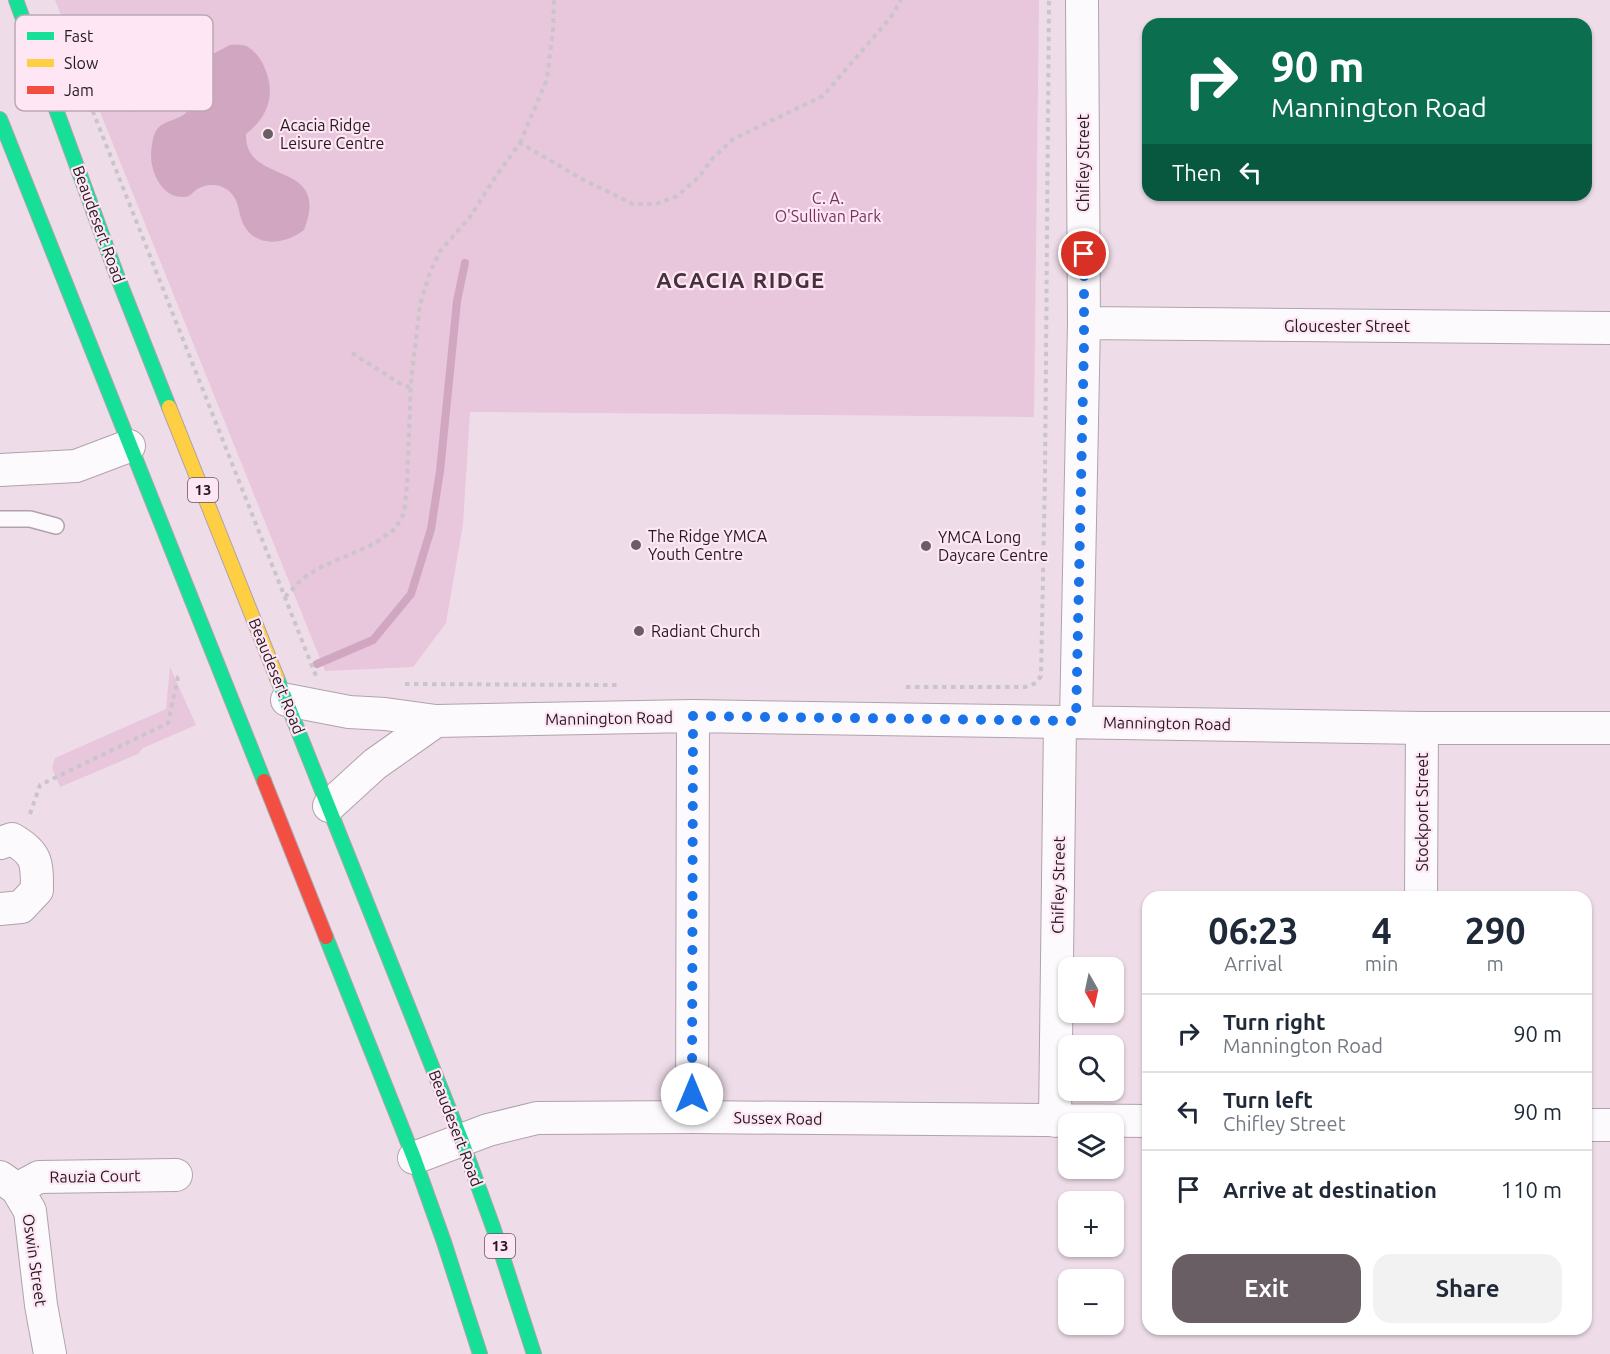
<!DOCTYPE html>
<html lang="en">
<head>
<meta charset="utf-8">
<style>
  body { margin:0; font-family:Ubuntu,sans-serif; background:#f2f2f3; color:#1f2937; height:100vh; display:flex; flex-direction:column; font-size:22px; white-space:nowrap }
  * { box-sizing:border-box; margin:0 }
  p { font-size:20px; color:#747a83 }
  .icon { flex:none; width:33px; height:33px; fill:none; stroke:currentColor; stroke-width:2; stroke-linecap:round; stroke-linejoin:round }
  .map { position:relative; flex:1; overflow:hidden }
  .drawer { position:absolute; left:1142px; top:891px; width:450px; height:444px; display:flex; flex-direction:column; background:#fff; border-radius:18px; box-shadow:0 2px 4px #0004 }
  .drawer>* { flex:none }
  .hud { position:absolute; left:1142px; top:18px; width:450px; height:183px; border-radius:18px; box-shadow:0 2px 4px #0004; background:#0b6e4f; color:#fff; overflow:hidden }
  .needle { width:39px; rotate:171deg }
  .controls { position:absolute; left:1058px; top:957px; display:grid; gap:12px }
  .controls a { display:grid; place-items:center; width:66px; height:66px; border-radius:12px; background:#fff; box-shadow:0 2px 4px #0004; font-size:30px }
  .pin { position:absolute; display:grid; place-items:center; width:51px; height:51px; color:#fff; margin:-26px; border:3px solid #fff; border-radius:50%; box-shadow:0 2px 6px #0007 }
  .me { position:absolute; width:66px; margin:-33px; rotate:0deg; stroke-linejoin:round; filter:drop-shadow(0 0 4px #0008) }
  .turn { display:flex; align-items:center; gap:21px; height:126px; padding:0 30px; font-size:27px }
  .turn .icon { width:78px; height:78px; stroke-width:2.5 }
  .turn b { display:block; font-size:42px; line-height:51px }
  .then { display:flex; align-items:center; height:57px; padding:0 30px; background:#0003; gap:12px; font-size:22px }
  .eta { display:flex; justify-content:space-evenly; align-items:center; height:102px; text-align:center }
  .eta b { font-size:36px; font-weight:700; line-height:42px }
  .primary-button { display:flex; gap:12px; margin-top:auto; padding:12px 30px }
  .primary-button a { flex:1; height:69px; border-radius:18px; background:#6a5e65; color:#fff; font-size:24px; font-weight:700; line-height:69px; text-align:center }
  .primary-button a+a { background:#f2f2f3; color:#1f2937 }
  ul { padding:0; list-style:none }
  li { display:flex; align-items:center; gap:18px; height:78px; padding:0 30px; border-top:2px solid #e0e1e3 }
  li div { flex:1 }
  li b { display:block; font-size:22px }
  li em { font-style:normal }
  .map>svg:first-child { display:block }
  .green { fill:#e8c6db }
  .water { fill:#d1a6c1 }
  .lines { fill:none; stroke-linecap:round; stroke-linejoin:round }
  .stream { stroke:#d1a6c1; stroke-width:8 }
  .lane-casing { stroke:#b0a3ab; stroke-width:18 }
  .street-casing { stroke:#b0a3ab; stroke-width:34 }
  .fast-casing { stroke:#b0a3ab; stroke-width:16 }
  .slow-casing { stroke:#b0a3ab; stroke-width:16 }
  .jam-casing { stroke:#b0a3ab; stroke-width:16 }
  .path { stroke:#cac5c8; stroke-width:4; stroke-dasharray:4.5 4.5; stroke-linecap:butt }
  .lane { stroke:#fcfafc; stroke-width:15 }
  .street { stroke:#fcfafc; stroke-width:32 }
  .fast { stroke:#16e098; stroke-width:14 }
  .slow { stroke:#ffcf43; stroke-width:14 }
  .jam { stroke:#f24e42; stroke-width:14 }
  .route { stroke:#1a73e8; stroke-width:10; stroke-dasharray:0 18 }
  .poi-dot { fill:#6a5e65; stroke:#fee6f4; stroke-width:2 }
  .labels { text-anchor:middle; stroke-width:4.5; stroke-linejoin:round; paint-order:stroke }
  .shield { fill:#fee6f4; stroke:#65565f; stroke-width:1.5 }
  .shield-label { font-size:15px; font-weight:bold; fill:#23191f }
  .poi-label { font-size:16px; fill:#23191f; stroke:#fee6f4; text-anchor:start }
  .street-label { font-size:16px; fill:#23191f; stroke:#fee6f4 }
  .park-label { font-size:16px; fill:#74335f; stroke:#fee6f4 }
  .district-label { font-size:22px; font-weight:bold; letter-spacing:1.5px; fill:#47313f; stroke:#fee6f4 }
  .key { fill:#fee6f4; stroke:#bca8b4; stroke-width:1.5 }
  .key-label { font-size:16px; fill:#23191f }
</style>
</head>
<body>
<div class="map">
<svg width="1610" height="1354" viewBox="0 0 1610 1354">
  <rect width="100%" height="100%" fill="#eedde8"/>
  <path class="green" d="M 55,0 L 1039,0 L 1034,417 L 470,412 L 463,524 L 446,623 L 413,667 L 325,671 Z
    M 170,667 L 196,725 L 143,748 L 138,754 L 60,787 L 52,768 L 55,758 L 166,709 Z"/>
  <path class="water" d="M 230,45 C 236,45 243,44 248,47 C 256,52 262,60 265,69 C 276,94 268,117 246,134 C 244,187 332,158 304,230 C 285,245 253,249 242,221 C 238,211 239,200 230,192 C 221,183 206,183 196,190 C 192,193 190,197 184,197 C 162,198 151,173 151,154 C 152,146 152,135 158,128 C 166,120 178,120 186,113 L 189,80 L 197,62 Z
    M 162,68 L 168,69 C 172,79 168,89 169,100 L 161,108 C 147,105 134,120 123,104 C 130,86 149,81 162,68 Z"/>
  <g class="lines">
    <path class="stream" d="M 317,664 L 373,640 L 411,594 L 431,529 L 440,471 L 457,301 L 465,263"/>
    <g class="lane-casing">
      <path id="lane" d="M 0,519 L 30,519 L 56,526"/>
    </g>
    <g class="street-casing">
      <path id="street" d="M 1084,323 L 1610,328
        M 0,470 L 76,466 L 129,446
        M 287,700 L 349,712 L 385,714 L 436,721 L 693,716 L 1422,728 L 1610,728
        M 1076,721 L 1084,323 L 1082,0
        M 329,806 L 375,764 L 436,721
        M 0,843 L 12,839 C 37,854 37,861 37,890 L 21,907 L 0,909
        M 1421,897 L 1422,728
        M 692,1117 L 693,716
        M 1055,1121 L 1060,722
        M 1586,1125 L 1610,1125
        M 414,1158 L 488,1130 L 537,1118 L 692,1117 L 1148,1121
        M 0,1177 L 17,1189 L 30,1211 L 41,1305 L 50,1354
        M 17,1189 L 39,1177 L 176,1175"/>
    </g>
    <g class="fast-casing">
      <path id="fast" d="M 16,0 L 116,273 L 169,407
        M 0,119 L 264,781
        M 277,678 L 461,1139 L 493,1227 L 534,1354
        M 326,937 L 414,1158 L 444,1242 L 480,1354"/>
    </g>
    <g class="slow-casing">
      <path id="slow" d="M 169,407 L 277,678"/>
    </g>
    <g class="jam-casing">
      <path id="jam" d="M 264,781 L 326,937"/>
    </g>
    <path class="path" d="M 86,94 L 316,676
      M 520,143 L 547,79 L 553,30 L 554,0
      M 352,353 L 404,386 L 411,387
      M 285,597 L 303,578 L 321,567 L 374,544 L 395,529 L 404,513 L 407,484 L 411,382 L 420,305 L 429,275 L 440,251 L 470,217 L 494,179 L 520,143 L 582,179 L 633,204 L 656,204 L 677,196 L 699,177 L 713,158 L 733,139 L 823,96 L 891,17 L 901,0
      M 405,684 L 620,685
      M 906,687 L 1025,687 L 1036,683 L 1041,676 L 1045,476 L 1049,0
      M 30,814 L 40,785 L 168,723 L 178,677 L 180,676"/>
    <use href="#lane" class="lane"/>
    <use href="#street" class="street"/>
    <use href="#fast" class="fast"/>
    <use href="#slow" class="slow"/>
    <use href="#jam" class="jam"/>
  </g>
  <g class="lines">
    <path class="route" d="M 692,1094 L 693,716 L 1076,721 L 1084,343 L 1084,254"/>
  </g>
  <g class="poi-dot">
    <circle cx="268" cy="134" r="6"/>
    <circle cx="636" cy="545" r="6"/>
    <circle cx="926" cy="546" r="6"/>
    <circle cx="639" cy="631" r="6"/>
  </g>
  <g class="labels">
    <g class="shield">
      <rect x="188" y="478" width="30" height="24" rx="4.5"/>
      <rect x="485" y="1234" width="30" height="24" rx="4.5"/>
    </g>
    <g class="shield-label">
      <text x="203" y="495">13</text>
      <text x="500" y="1251">13</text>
    </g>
    <g class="poi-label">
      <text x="280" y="131">Acacia Ridge<tspan x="280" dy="18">Leisure Centre</tspan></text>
      <text x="648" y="542">The Ridge YMCA<tspan x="648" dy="18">Youth Centre</tspan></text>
      <text x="938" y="543">YMCA Long<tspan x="938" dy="18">Daycare Centre</tspan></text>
      <text x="651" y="637">Radiant Church</text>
    </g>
    <g class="street-label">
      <text transform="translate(1083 163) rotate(-90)" y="6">Chifley Street</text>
      <text transform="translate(99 224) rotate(70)" y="6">Beaudesert Road</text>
      <text x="1347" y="332">Gloucester Street</text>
      <text transform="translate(277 676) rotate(68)" y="6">Beaudesert Road</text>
      <text transform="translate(609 718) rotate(-1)" y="6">Mannington Road</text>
      <text transform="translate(1167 723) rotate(1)" y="6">Mannington Road</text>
      <text transform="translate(1422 812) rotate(-90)" y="6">Stockport Street</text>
      <text transform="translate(1058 885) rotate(-89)" y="6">Chifley Street</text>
      <text transform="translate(778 1118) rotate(1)" y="6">Sussex Road</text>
      <text transform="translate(456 1128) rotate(69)" y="6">Beaudesert Road</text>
      <text transform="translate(95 1176) rotate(-1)" y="6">Rauzia Court</text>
      <text transform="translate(35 1260) rotate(82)" y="6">Oswin Street</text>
    </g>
    <g class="park-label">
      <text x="828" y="204">C. A.<tspan x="828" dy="18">O'Sullivan Park</tspan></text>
    </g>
    <g class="district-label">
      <text x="741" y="288">ACACIA RIDGE</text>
    </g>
  </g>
  <rect x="15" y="15" width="198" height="96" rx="9" class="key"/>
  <rect x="27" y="32" width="27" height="8" fill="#16e098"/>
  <rect x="27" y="59" width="27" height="8" fill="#ffcf43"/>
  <rect x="27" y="86" width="27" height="8" fill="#f24e42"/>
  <g class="key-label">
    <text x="64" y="42">Fast</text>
    <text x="64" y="69">Slow</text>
    <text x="64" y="96">Jam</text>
  </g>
</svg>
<div class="controls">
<a><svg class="needle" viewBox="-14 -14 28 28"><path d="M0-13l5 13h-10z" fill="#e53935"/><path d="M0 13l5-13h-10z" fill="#747a83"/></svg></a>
<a><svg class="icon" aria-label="search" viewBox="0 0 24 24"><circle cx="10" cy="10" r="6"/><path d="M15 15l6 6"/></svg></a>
<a><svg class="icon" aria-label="layers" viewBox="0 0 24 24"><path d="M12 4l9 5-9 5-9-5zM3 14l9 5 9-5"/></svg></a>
<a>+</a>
<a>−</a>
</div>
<div class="pin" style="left:1084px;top:254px;background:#d93025"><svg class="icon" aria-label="arrive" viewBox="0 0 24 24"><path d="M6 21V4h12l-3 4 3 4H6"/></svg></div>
<svg class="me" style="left:692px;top:1094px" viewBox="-20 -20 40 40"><circle r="19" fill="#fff"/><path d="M0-13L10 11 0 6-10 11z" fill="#1a73e8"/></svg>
<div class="hud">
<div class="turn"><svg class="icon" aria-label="right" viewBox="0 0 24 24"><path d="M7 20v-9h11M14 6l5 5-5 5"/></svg><div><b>90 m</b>Mannington Road</div></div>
<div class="then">Then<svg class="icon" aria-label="left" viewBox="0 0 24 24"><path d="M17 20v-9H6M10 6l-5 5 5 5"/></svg></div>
</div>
<section class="drawer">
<div class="eta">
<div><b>06:23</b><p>Arrival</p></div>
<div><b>4</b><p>min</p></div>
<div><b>290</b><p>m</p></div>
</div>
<ul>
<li><svg class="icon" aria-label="right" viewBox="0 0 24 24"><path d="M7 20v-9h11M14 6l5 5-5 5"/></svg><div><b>Turn right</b><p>Mannington Road</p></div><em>90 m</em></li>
<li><svg class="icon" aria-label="left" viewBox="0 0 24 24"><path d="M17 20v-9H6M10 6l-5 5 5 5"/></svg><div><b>Turn left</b><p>Chifley Street</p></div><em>90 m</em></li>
<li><svg class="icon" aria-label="arrive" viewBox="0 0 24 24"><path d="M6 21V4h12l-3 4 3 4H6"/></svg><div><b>Arrive at destination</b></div><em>110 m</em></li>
</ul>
<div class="primary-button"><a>Exit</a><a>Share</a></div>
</section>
</div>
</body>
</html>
